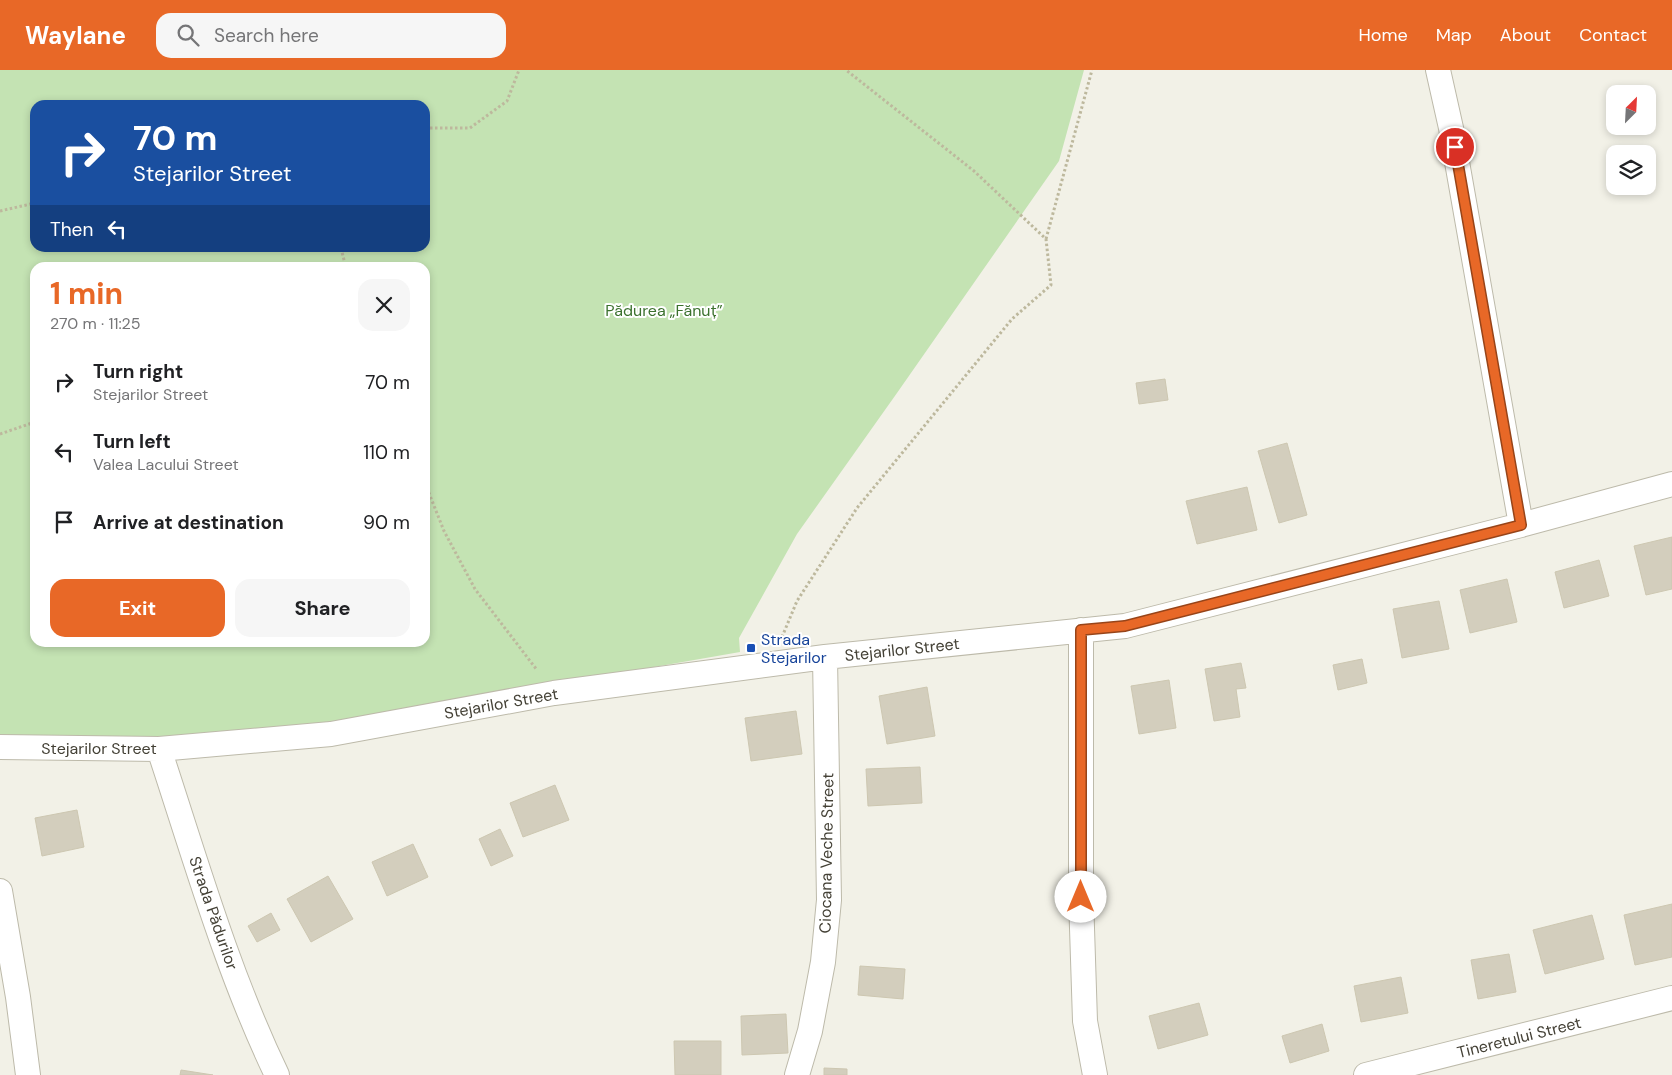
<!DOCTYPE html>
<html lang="en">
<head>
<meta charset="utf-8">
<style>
  body { margin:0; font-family:"DM Sans",sans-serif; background:#f6f6f6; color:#202124; height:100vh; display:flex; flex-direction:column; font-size:19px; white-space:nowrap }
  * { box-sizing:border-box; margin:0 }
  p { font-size:16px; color:#757577 }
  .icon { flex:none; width:28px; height:28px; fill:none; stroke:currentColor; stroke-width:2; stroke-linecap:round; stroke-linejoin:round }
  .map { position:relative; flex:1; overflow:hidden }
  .side { position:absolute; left:30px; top:192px; width:400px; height:385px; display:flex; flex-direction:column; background:#fff; border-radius:15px; box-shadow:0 2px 8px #0003 }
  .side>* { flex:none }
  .hud { position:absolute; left:30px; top:30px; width:400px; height:152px; border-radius:15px; box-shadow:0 2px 8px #0003; background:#1a4fa0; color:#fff; overflow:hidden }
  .needle { width:32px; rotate:24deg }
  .controls { position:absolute; left:1606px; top:15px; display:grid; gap:10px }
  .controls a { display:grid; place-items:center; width:50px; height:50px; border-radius:10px; background:#fff; box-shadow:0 2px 8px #0003; font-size:25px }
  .pin { position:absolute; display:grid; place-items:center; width:42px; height:42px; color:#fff; margin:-21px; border:2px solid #fff; border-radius:50%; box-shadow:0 1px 5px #0007 }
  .me { position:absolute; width:55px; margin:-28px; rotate:0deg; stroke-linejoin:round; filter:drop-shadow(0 0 4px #0008) }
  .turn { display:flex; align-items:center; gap:18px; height:105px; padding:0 20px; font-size:22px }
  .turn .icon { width:65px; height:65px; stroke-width:2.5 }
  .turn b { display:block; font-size:35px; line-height:42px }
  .then { display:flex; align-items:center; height:48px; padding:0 20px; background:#0003; gap:10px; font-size:19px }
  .round { display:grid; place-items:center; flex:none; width:52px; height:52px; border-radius:15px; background:#f6f6f6 }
  .overview { display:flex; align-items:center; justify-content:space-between; height:85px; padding:0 20px }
  h1 { font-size:30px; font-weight:700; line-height:38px; color:#e86827 }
  .cta { display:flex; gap:10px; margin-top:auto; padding:10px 20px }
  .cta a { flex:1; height:58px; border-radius:15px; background:#e86827; color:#fff; font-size:20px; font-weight:700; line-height:58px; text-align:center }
  .cta a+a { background:#f6f6f6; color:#202124 }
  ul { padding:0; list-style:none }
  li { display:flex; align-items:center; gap:15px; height:70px; padding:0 20px }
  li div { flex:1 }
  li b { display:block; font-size:19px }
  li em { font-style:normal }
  header { display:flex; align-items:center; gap:30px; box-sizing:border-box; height:70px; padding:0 25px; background:#e86827; color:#fff }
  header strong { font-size:24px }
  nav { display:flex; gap:28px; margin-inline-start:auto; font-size:18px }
  .search { width:350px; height:45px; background:#f6f6f6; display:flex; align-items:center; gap:12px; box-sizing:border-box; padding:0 18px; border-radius:15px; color:#757577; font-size:19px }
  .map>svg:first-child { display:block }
  .green { fill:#c4e3b3; fill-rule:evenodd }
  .building { fill:#d3cebd; stroke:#cdc7b1 }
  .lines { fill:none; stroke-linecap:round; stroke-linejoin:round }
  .street-casing { stroke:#bdbaaa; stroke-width:26 }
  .path { stroke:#bdb89d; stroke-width:3; stroke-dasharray:2.5 2.5; stroke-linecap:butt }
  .street { stroke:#fff; stroke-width:24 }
  .route-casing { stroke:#974419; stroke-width:12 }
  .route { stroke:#e86827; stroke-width:9 }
  .transit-dot { fill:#1a4fb4; stroke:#fff; stroke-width:2 }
  .labels { text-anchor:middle; stroke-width:4; stroke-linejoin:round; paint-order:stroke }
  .park-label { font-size:16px; fill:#3b712e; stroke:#fff }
  .transit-label { font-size:16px; fill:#164399; stroke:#fff; text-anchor:start }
  .street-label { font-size:16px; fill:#444136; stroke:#fff }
</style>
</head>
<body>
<header>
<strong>Waylane</strong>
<div class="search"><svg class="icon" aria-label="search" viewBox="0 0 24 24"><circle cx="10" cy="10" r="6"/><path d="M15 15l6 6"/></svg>Search here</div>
<nav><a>Home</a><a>Map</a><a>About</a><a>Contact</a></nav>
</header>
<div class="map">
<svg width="1672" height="1005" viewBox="0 0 1672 1005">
  <rect width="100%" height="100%" fill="#f2f1e7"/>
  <path class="green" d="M 0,0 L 1084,0 L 1059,91 L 897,323 L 797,464 L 739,568 L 740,582 L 321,655 L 158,668 L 0,667 ZM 35,35 L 425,35 L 425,178 L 35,178 ZM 35,198 L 425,198 L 425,572 L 35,572 Z"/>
  <path class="building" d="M 1165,309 L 1168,330 L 1139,334 L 1136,313 Z
    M 1287,373 L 1307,445 L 1279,453 L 1258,381 Z
    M 1247,417 L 1257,460 L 1197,474 L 1186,431 Z
    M 1672,467 L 1672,519 L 1646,525 L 1634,476 Z
    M 1599,490 L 1609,526 L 1564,538 L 1555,502 Z
    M 1507,509 L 1517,552 L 1470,563 L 1460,520 Z
    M 1439,531 L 1449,579 L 1402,588 L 1393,539 Z
    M 1362,589 L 1367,613 L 1338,620 L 1333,595 Z
    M 1241,593 L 1246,618 L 1236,619 L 1240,647 L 1214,651 L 1205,599 Z
    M 1169,610 L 1176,658 L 1139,664 L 1131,616 Z
    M 927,617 L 935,666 L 887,674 L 879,626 Z
    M 796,641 L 802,684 L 751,691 L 745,648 Z
    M 920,697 L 922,733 L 868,736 L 866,699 Z
    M 555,715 L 569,750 L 523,767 L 510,733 Z
    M 77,740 L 84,777 L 42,786 L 35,748 Z
    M 500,759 L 513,786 L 491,796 L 479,769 Z
    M 413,774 L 428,807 L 387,826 L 372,792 Z
    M 328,806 L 353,849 L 311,872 L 287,829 Z
    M 1672,834 L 1672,887 L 1635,895 L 1624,845 Z
    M 271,843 L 280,860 L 257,872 L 248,856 Z
    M 1592,845 L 1604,889 L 1545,904 L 1533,860 Z
    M 1509,884 L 1516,922 L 1478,929 L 1471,890 Z
    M 860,896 L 905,899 L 903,929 L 858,925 Z
    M 1401,907 L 1408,943 L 1361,952 L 1354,916 Z
    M 1199,933 L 1208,965 L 1158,979 L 1149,946 Z
    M 786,944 L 788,983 L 742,985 L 741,946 Z
    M 1322,954 L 1329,981 L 1290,993 L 1282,966 Z
    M 674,971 L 721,971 L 721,1005 L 675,1005 Z
    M 824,998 L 847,999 L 847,1005 L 824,1005 Z
    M 181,1000 L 213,1005 L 180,1005 Z"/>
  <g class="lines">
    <g class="street-casing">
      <path id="street" d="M 1438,0 L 1451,58 L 1521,455
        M 1081,560 L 1081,827 L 1085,951 L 1095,1005
        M 0,677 L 159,679 L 331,664 L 554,623 L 825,587 L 1125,556 L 1521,455 L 1672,414
        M 159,679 C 195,788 227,901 277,1005
        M 0,821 L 18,927 L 28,1005
        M 797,1005 L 810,961 L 823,892 L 829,830 L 825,587
        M 1366,1005 L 1672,928"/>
    </g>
    <path class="path" d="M 425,58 L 470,58 L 507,31 L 519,0
      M 0,141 L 35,133
      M 1046,169 L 1092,0
      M 341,178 L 346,198
      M 0,364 L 35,352
      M 425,413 L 444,461 L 475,519 L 537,600
      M 782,567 L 797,531 L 857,438 L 1012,249 L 1051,215 L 1046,169 L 974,101 L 846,0"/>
    <use href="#street" class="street"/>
  </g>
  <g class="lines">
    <g class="route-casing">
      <path id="route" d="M 1081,827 L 1081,560 L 1125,556 L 1521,455 L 1455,77"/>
    </g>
    <use href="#route" class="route"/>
  </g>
  <rect class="transit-dot" x="746" y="573" width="10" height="10" rx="2.5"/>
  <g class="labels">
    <g class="park-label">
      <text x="664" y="246">Pădurea „Fănuț”</text>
    </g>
    <g class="transit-label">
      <text x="761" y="575">Strada<tspan x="761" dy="18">Stejarilor</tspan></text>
    </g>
    <g class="street-label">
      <text transform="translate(902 579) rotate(-6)" y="6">Stejarilor Street</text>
      <text transform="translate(501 633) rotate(-10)" y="6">Stejarilor Street</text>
      <text x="99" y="684">Stejarilor Street</text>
      <text transform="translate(826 783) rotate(-89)" y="6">Ciocana Veche Street</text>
      <text transform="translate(214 843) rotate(71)" y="6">Strada Pădurilor</text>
      <text transform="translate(1519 967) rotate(-14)" y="6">Tineretului Street</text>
    </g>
  </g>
</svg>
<div class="controls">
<a><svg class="needle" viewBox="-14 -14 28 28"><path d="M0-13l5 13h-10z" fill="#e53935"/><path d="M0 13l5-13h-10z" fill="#757577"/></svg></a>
<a><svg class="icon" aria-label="layers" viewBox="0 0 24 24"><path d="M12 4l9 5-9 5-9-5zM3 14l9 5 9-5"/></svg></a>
</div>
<div class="pin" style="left:1455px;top:77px;background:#d93025"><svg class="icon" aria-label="arrive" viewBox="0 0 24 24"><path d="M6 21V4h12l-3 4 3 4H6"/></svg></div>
<svg class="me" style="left:1081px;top:827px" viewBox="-20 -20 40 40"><circle r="19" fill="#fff"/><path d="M0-13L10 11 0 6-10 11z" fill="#e86827"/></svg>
<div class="hud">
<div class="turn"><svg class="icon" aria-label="right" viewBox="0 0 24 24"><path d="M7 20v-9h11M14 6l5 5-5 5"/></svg><div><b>70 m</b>Stejarilor Street</div></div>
<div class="then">Then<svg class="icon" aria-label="left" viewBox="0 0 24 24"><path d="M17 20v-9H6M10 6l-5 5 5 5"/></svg></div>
</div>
<section class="side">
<div class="overview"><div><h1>1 min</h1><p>270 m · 11:25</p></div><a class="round"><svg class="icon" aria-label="close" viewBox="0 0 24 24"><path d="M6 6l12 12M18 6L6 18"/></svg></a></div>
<ul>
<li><svg class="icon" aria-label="right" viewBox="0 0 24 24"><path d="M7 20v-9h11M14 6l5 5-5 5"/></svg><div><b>Turn right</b><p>Stejarilor Street</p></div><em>70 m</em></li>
<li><svg class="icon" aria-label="left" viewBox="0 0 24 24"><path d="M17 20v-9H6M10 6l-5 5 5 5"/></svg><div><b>Turn left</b><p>Valea Lacului Street</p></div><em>110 m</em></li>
<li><svg class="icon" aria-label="arrive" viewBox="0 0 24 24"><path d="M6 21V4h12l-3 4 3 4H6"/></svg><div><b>Arrive at destination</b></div><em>90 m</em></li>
</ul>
<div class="cta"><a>Exit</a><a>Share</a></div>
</section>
</div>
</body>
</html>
